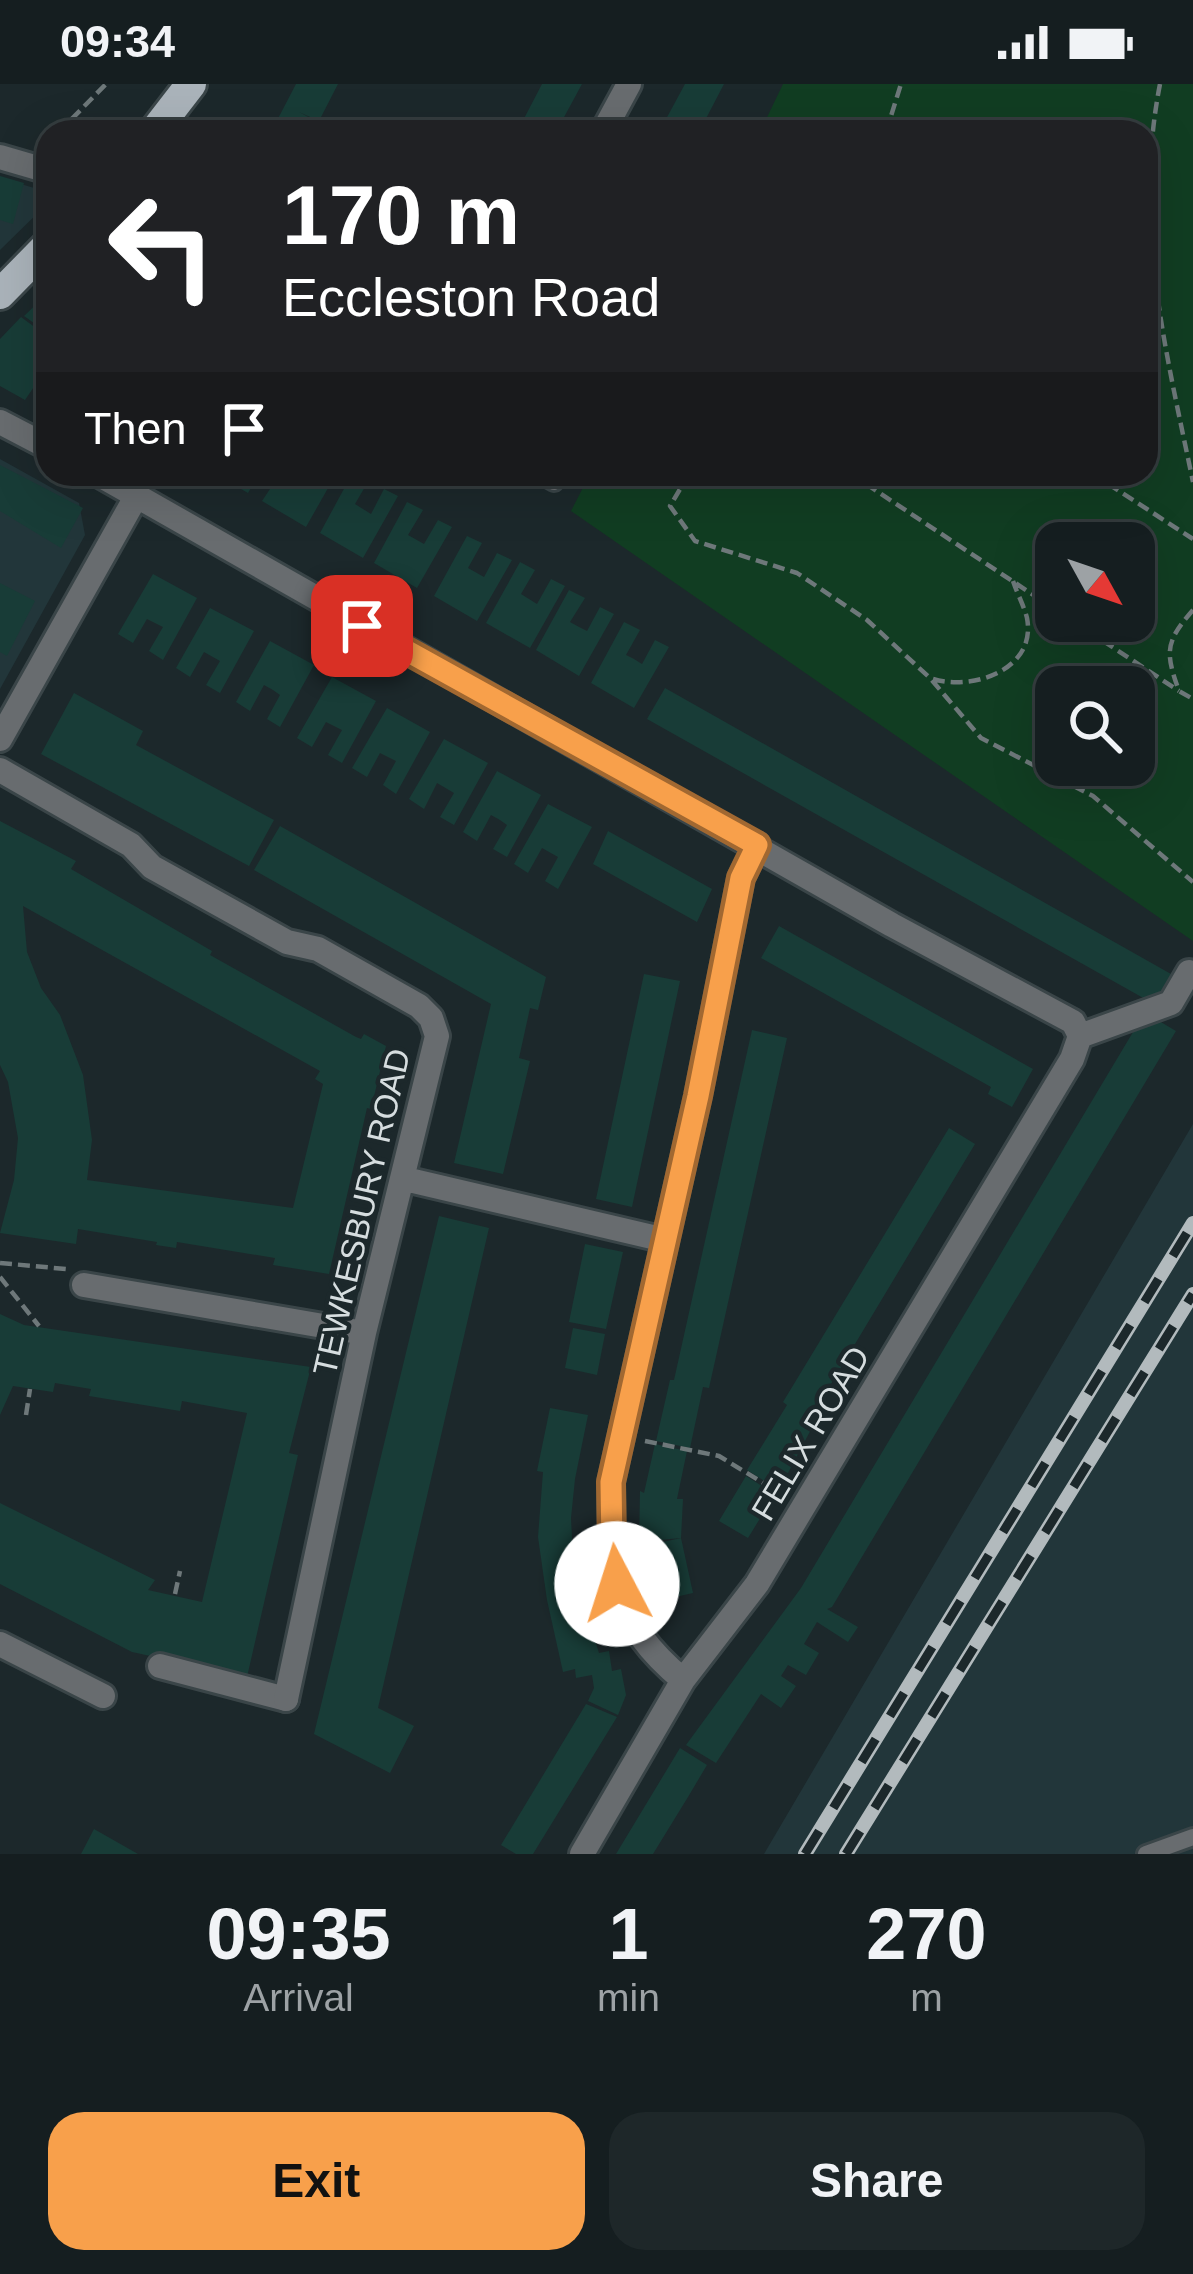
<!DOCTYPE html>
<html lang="en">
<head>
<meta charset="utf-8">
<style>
  body { margin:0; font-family:Helvetica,sans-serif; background:#1e2729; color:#f1f3f6; height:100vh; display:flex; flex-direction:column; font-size:45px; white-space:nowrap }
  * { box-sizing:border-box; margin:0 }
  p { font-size:39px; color:#9da2a5 }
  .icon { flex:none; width:66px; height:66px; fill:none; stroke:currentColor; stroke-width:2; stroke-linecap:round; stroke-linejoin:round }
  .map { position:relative; height:1770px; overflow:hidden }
  .details { display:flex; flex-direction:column; background:#151e20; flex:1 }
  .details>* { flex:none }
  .banner { position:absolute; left:36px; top:36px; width:1122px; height:366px; border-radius:36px; box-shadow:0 12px 48px #0002,0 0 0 3px #343c3e; background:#202124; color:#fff; overflow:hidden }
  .needle { width:78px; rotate:130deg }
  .buttons { position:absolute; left:1035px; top:438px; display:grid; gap:24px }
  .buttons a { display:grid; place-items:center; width:120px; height:120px; border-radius:24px; background:#151e20; box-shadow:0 12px 48px #0002,0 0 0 3px #343c3e; font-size:60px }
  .pin { position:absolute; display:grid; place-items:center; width:102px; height:102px; color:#fff; margin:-51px; border-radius:24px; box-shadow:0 6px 18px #0006 }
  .me { position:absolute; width:132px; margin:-66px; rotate:355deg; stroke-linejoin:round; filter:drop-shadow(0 0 9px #0008) }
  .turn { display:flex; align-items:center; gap:42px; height:252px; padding:0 48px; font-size:54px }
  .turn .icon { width:156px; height:156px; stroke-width:2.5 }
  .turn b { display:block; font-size:84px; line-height:102px }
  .then { display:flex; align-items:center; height:114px; padding:0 48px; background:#0003; gap:24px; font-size:45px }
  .eta { display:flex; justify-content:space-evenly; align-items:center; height:204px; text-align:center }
  .eta b { font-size:72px; font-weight:700; line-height:84px }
  .cta { display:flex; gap:24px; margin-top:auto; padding:24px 48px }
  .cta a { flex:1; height:138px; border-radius:36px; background:#f8a04b; color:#111; font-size:48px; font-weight:700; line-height:138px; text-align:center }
  .cta a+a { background:#1e2729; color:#f1f3f6 }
  .status { display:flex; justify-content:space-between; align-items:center; height:84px; padding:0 60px; background:#151e20; direction:ltr }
  .status svg { height:33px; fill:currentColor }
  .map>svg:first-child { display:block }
  .built { fill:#22363a }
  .green { fill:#113d22; fill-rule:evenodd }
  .building { fill:#183c37; fill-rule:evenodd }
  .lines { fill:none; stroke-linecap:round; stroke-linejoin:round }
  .service-casing { stroke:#3a4548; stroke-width:22 }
  .pedestrian-casing { stroke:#3a4548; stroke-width:30 }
  .minor-casing { stroke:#3a4548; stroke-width:30 }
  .primary-casing { stroke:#3a4548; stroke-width:36 }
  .path { stroke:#6e787a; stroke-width:4.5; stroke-dasharray:12 6; stroke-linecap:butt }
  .service { stroke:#686c6f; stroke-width:16 }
  .pedestrian { stroke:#686c6f; stroke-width:24 }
  .minor { stroke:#686c6f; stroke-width:24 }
  .primary { stroke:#aab3ba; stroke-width:30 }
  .rail-casing { stroke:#b2babd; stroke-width:14 }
  .rail { stroke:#1c282b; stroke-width:9; stroke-dasharray:27; stroke-linecap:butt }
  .route-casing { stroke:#a16831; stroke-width:30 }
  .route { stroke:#f8a04b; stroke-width:21 }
  .labels { text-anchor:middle; stroke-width:9; stroke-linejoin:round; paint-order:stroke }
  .street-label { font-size:33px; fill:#d6dddf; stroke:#1c282b }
</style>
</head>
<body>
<div class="status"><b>09:34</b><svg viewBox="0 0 49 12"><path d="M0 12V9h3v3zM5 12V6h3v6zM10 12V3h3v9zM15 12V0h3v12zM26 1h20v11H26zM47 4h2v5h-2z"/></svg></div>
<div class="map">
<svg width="1193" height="1770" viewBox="0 0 1193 1770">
  <rect width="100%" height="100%" fill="#1c282b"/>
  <path class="built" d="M 0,94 L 48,108 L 48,119 L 0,166 Z
    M 0,375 L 79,419 L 85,451 L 0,605 Z
    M 1193,1040 L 1193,1770 L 764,1770 Z"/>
  <path class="green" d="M 783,0 L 1193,0 L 1193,857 L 571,427 L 590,390 L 1146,390 L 1146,48 L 760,48 ZM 1056,459 L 1134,459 L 1134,537 L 1056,537 ZM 1056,603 L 1134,603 L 1134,681 L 1056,681 Z"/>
  <path class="building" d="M 296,0 L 338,0 L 319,37 L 299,28 L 325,42 L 322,48 L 271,48 Z
    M 542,0 L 582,0 L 556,48 L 517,48 Z
    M 685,0 L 724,0 L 699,48 L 659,48 Z
    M 0,92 L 24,99 L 13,140 L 0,136 Z
    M 48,209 L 48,249 L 24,232 Z
    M 21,233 L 48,253 L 48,282 L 25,316 L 0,302 L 0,255 Z
    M 0,381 L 83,424 L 61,464 L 0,427 Z
    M 215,390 L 259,390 L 248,409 Z
    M 280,390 L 298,390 L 313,398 L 318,390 L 336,390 L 306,443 L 262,417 Z
    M 352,390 L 369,396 L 355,420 L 371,430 L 384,405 L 398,412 L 363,474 L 320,449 Z
    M 407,418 L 423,426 L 408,451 L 424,460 L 438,436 L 452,443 L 417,504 L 374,479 Z
    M 467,452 L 482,459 L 468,484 L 484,493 L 497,469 L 512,476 L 477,537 L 434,512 Z
    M 520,478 L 535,486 L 521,510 L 537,520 L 551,495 L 565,502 L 530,564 L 486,539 Z
    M 153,490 L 197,514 L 163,576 L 149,567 L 163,543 L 147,535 L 133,559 L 118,550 Z
    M 0,499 L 35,517 L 7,572 L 0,568 Z
    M 569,506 L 585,514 L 570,538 L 579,543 L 587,547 L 600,523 L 614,530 L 579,592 L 536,566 Z
    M 210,524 L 254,547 L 220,609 L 206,601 L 220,577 L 204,568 L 190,593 L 176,584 Z
    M 624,538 L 640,546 L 626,571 L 634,575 L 642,580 L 655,556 L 669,563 L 634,624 L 591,599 Z
    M 270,557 L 314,581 L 280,643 L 267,635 L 280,611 L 273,606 L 264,601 L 250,627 L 236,618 Z
    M 332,593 L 376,617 L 342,679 L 328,671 L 342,646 L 326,638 L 312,663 L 297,654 Z
    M 665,604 L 1171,890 L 1154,920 L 647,635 Z
    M 74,609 L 143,647 L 136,661 L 274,736 L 249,782 L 41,670 Z
    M 387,624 L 430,648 L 396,710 L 383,701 L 396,677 L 380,669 L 367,693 L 352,684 Z
    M 444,655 L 488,679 L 454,741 L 440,733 L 454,709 L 437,699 L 424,725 L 409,715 Z
    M 497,687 L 541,711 L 507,773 L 493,765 L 507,741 L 500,736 L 491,731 L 477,757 L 463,748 Z
    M 548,720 L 592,743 L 558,805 L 545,797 L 558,773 L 542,764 L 528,789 L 514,780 Z
    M 0,737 L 76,777 L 71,785 L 212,867 L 210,871 L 356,953 L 361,955 L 364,950 L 386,962 L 371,1025 L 367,1024 L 329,1190 L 273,1181 L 275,1174 L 177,1158 L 176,1164 L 156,1161 L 157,1158 L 78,1145 L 76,1160 L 0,1149 L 14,1096 L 18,1054 L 8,998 L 0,981 ZM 23,822 L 320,987 L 315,995 L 323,1000 L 293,1124 L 87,1096 L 92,1056 L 83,991 L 60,931 L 41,904 L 27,868 Z
    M 280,742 L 546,893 L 538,926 L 530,924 L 519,974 L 530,977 L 503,1090 L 454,1079 L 491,920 L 254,786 Z
    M 608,747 L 712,805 L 697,838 L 593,780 Z
    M 779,842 L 1033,985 L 1012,1023 L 988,1010 L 991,1003 L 761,874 Z
    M 644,890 L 680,897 L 632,1123 L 596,1115 Z
    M 1154,934 L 1176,947 L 832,1523 L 827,1525 L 858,1543 L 848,1558 L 817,1538 L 804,1560 L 819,1569 L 806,1591 L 788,1581 L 781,1592 L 796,1602 L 781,1624 L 761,1610 L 716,1679 L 686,1661 L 801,1504 L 1139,938 L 1148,943 Z
    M 752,946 L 787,954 L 709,1304 L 703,1303 L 690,1364 L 656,1357 L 670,1296 L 674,1296 Z
    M 949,1044 L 975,1060 L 810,1335 L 815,1338 L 779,1406 L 747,1386 L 787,1321 L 783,1318 Z
    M 439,1132 L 489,1144 L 378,1624 L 414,1642 L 390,1689 L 314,1650 Z
    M 585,1160 L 623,1168 L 606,1245 L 569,1238 Z
    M 0,1230 L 24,1241 L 311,1283 L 289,1369 L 298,1371 L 247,1593 L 132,1568 L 0,1500 L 0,1419 L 155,1496 L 148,1506 L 202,1518 L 247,1329 L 182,1317 L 180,1327 L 89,1312 L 91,1305 L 55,1299 L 53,1308 L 13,1302 L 0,1331 Z
    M 573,1244 L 605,1250 L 597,1291 L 565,1284 Z
    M 550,1324 L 588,1331 L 575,1395 L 571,1434 L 573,1473 L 581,1513 L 599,1569 L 609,1567 L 612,1587 L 621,1585 L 626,1611 L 618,1631 L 588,1617 L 594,1604 L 592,1591 L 576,1594 L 575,1585 L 563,1588 L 547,1516 L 538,1453 L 543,1388 L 537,1387 Z
    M 655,1360 L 687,1367 L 677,1415 L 683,1415 L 681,1454 L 639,1458 L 640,1407 L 644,1409 Z
    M 746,1392 L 775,1410 L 748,1454 L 719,1437 Z
    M 681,1454 L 693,1509 L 662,1516 L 649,1461 Z
    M 586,1620 L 617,1633 L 533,1770 L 516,1770 L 501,1761 Z
    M 680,1664 L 707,1681 L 688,1713 L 653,1770 L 616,1770 Z
    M 94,1745 L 138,1770 L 81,1770 Z"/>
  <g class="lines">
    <g class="service-casing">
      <path id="service" d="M 540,390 L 554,398
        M 1146,1770 L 1193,1753"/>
    </g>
    <g class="pedestrian-casing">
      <path id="pedestrian" d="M 160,1582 L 286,1615"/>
    </g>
    <g class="minor-casing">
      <path id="minor" d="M 603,48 L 629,0
        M 0,73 L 48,87
        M 0,338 L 48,363
        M 98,390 L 892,841 L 1073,938 L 1080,952
        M 0,655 L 137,411
        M 0,686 L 131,761 L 152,783 L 287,858 L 318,865 L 419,922 L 431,934 L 437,952 L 364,1249 L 286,1615
        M 1080,952 L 1171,919 L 1189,888
        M 405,1095 L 665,1156
        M 84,1201 L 364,1249
        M 0,1560 L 103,1612
        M 683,1596 C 609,1534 612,1489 611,1398 L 698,1012 L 741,794 L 757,761
        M 582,1770 L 683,1596 L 757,1500 L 1072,975 L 1080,952"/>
    </g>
    <g class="primary-casing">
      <path id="primary" d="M 154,48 L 191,0
        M 0,210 L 48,161"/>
    </g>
    <path class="path" d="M 1160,0 C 1133,138 1165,263 1193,398
      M 59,48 L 106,0
      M 886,48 L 901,0
      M 689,390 L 670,422 L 695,457 L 797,489 L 867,536 L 930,594 L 981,654 L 1093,712 L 1193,798
      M 851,390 L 1056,526
      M 1093,390 L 1193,455
      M 1193,526 C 1165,558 1165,568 1179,607 L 1193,615
      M 1073,537 L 1179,607
      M 933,595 C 972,607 1037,586 1027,534 C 1024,522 1017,509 1013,497
      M 0,1179 L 66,1185
      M 0,1193 L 39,1242
      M 26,1331 L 30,1305
      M 645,1357 L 719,1372 L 778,1408
      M 175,1510 L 180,1487"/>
    <use href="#service" class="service"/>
    <use href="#pedestrian" class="pedestrian"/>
    <use href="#minor" class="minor"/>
    <use href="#primary" class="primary"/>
    <g class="rail-casing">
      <path id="rail" d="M 805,1770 L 1193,1139
        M 846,1770 L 1193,1210"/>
    </g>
    <use href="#rail" class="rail"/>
  </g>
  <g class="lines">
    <g class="route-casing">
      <path id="route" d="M 362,542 L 757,761 L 741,794 L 698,1012 L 611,1398 L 612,1462 L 617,1500"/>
    </g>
    <use href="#route" class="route"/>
  </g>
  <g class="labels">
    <g class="street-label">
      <text transform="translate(361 1128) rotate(-77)" y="12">TEWKESBURY ROAD</text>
      <text transform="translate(810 1349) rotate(-59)" y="12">FELIX ROAD</text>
    </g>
  </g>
</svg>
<div class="buttons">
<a><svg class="needle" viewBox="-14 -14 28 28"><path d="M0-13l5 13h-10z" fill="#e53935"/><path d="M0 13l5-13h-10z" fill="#9da2a5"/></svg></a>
<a><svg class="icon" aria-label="search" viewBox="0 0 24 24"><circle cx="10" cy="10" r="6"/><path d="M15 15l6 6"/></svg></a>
</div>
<div class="pin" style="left:362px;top:542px;background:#d93025"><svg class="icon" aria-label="arrive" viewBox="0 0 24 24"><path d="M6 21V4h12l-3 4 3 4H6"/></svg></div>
<svg class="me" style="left:617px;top:1500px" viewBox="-20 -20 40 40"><circle r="19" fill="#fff"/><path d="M0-13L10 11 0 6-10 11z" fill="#f8a04b"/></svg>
<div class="banner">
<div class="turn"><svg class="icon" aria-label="left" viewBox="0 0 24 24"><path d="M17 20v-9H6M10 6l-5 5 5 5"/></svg><div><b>170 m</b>Eccleston Road</div></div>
<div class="then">Then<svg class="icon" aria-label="arrive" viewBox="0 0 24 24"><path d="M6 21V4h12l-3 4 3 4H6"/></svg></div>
</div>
</div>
<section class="details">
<div class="eta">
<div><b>09:35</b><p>Arrival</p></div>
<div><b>1</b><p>min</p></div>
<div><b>270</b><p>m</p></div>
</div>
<div class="cta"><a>Exit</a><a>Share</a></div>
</section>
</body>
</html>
